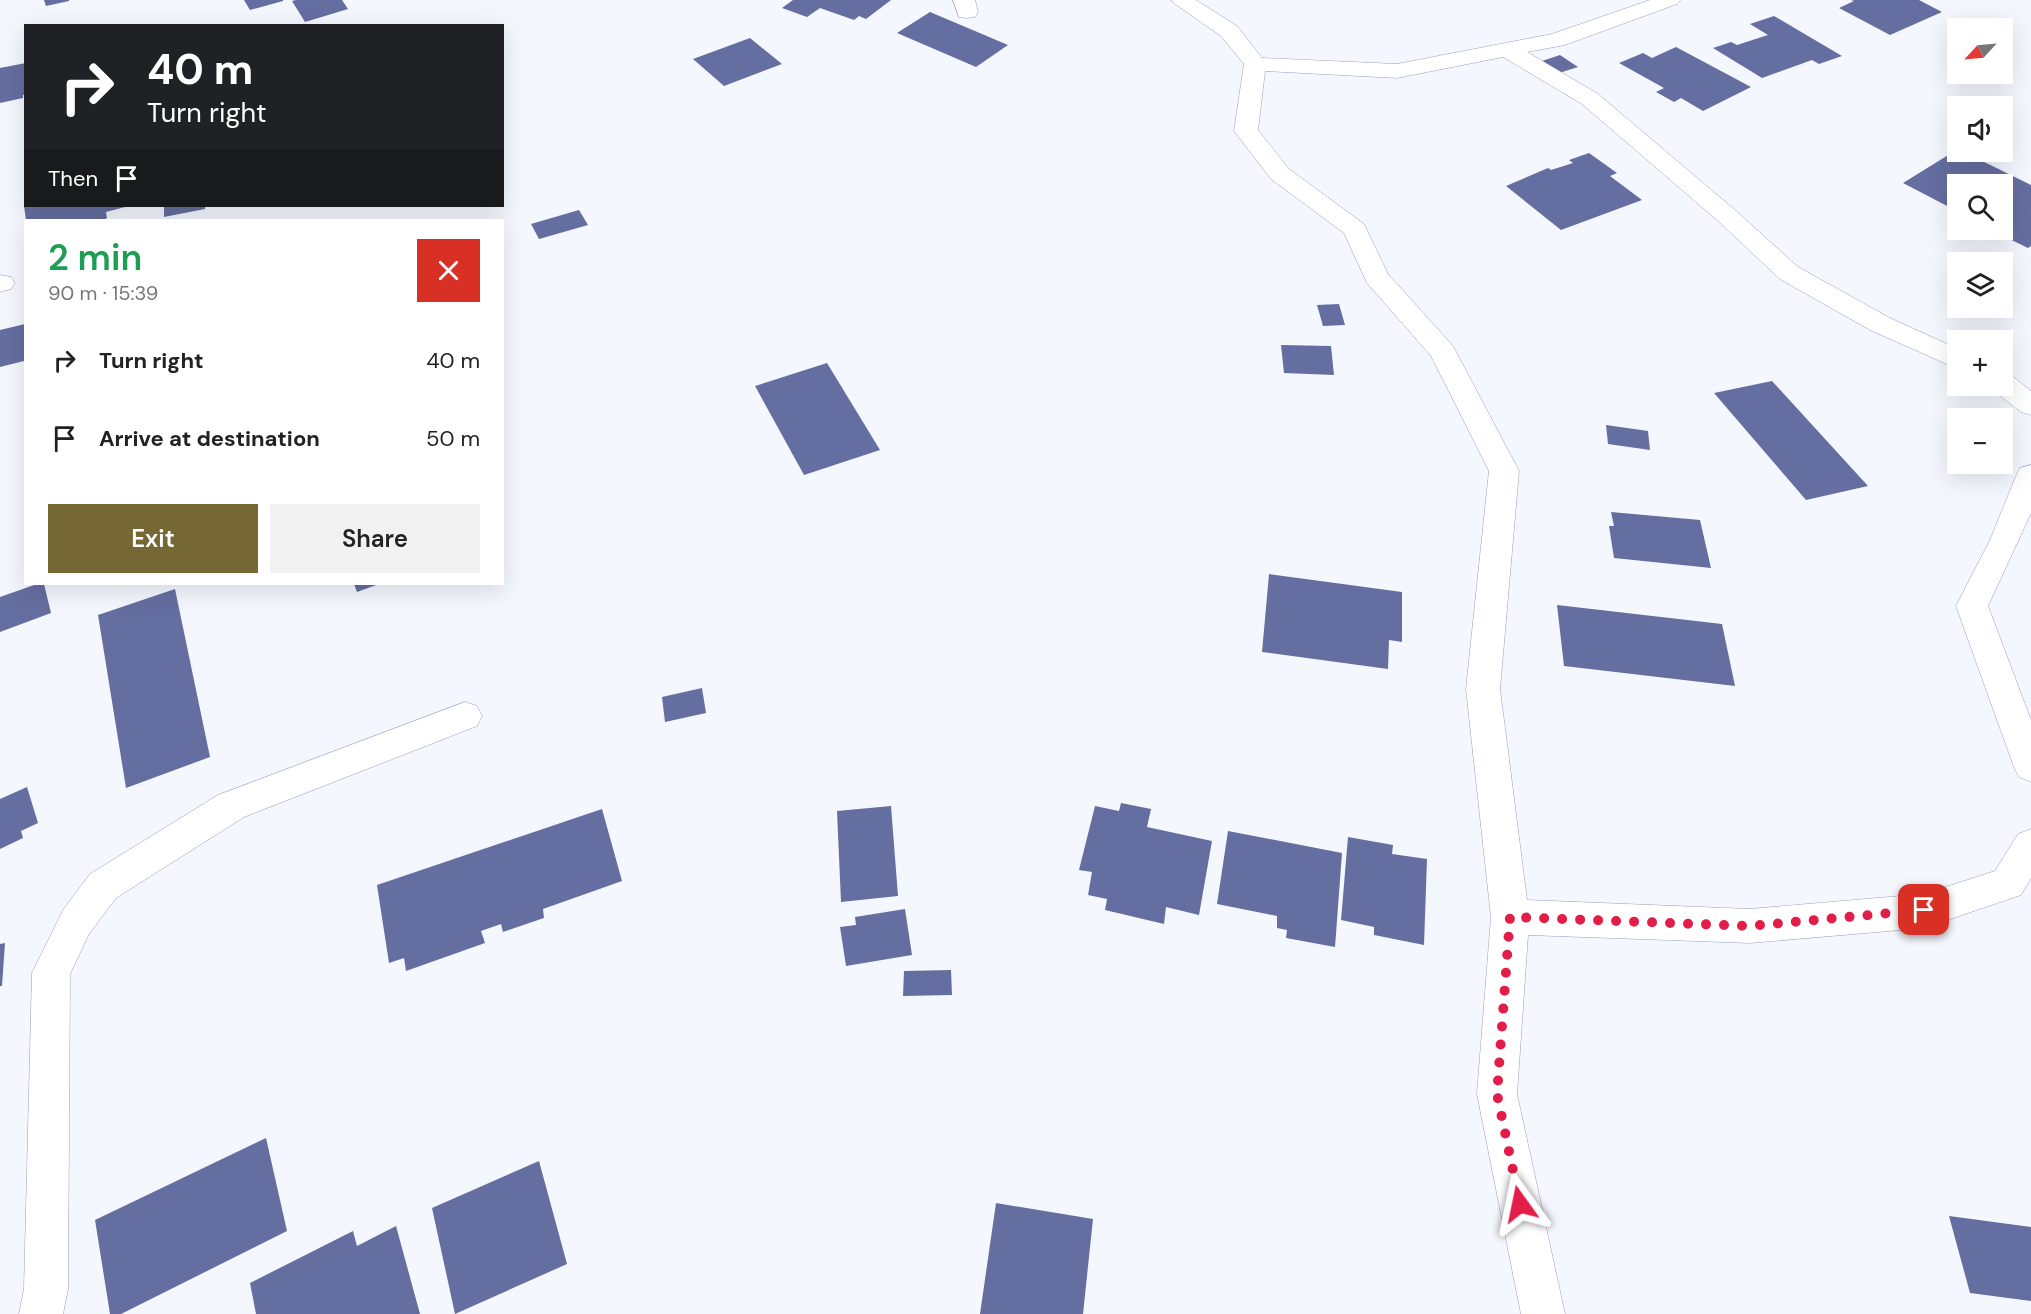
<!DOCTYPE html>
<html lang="en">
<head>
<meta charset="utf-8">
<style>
  body { margin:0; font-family:"DM Sans",sans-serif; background:#f2f2f2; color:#222; height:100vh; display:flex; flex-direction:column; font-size:22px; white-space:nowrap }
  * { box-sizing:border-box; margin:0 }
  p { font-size:20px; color:#767676 }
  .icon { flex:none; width:33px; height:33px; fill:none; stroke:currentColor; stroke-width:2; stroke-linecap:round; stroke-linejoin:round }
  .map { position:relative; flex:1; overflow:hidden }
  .sheet { position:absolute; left:24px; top:219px; width:480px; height:366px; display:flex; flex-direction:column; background:#fff; border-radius:0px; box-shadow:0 6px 24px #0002 }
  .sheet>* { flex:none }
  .guide { position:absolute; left:24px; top:24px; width:480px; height:183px; border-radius:0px; box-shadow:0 6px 24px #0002; background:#202124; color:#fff; overflow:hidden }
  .needle { width:39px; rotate:244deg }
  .buttons { position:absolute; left:1947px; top:18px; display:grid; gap:12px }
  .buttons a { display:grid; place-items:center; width:66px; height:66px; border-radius:0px; background:#fff; box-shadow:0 6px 24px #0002; font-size:30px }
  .pin { position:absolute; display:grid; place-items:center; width:51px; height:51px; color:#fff; margin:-26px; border-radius:12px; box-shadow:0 3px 9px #0006 }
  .me { position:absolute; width:66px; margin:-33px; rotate:348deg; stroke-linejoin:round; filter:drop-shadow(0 0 4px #0008) }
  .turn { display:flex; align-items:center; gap:21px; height:126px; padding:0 24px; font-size:27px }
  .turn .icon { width:78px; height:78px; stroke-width:2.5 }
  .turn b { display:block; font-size:42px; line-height:51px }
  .then { display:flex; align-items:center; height:57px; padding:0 24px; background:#0003; gap:12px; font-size:22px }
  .round { display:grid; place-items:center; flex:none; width:63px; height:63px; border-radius:0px; background:#f2f2f2 }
  .summary { display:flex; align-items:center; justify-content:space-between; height:102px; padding:0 24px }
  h1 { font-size:36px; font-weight:600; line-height:45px; color:#1e9e55 }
  .action { display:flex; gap:12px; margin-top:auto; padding:12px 24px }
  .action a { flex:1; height:69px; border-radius:0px; background:#756835; color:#fff; font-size:24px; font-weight:600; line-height:69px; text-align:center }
  .action a+a { background:#f2f2f2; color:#222 }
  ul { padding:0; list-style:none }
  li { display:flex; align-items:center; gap:18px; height:78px; padding:0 24px }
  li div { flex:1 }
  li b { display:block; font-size:22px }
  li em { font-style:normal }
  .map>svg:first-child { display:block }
  .building { fill:#656ea0 }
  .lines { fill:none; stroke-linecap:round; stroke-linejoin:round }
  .minor-casing { stroke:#979ebf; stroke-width:1 }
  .minor { fill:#fff; fill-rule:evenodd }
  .route { stroke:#e11d48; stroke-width:10; stroke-dasharray:0 18 }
</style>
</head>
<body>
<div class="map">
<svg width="2031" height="1314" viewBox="0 0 2031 1314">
  <rect width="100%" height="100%" fill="#f5f7fe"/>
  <path class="building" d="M 44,0 L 69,0 L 69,1 L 46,6 Z
    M 244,0 L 283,0 L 283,1 L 250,10 Z
    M 296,0 L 342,0 L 348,9 L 305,22 L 292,1 Z
    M 793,0 L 891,0 L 866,19 L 859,16 L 854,20 L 820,8 L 807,17 L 782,8 Z
    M 1851,0 L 1919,0 L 1942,12 L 1890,35 L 1839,8 L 1854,1 Z
    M 930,12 L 1008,45 L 976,67 L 897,33 Z
    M 1774,16 L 1842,56 L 1819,64 L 1812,60 L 1762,78 L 1713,48 L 1731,42 L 1737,45 L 1768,35 L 1750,24 Z
    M 750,38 L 782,64 L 724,86 L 693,59 Z
    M 1676,47 L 1751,87 L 1703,111 L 1681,98 L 1674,102 L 1656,92 L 1664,88 L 1619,63 L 1643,53 L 1652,58 Z
    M 1560,55 L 1578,67 L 1559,73 L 1542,61 Z
    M 26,63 L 26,95 L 23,95 L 23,98 L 0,103 L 0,68 Z
    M 1958,149 L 1958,152 L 1964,152 L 2031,185 L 2031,246 L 2028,248 L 1991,230 L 2002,230 L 2002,184 L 1958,184 L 1958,204 L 1951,208 L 1903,183 Z
    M 1589,153 L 1617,173 L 1610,176 L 1642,200 L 1561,230 L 1506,186 L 1548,168 L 1551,170 L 1573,163 L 1569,160 Z
    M 24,206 L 129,206 L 106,212 L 107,218 L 103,220 L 26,220 Z
    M 164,206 L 205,206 L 205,209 L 164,217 Z
    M 579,210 L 588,225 L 539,239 L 531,224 Z
    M 1339,304 L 1345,325 L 1323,326 L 1317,305 Z
    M 25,324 L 24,361 L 0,367 L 0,330 Z
    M 1281,345 L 1331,346 L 1334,375 L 1284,373 Z
    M 827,363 L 880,450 L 804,475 L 755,386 Z
    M 1772,381 L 1868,486 L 1806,500 L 1714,393 Z
    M 1606,425 L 1648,431 L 1650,450 L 1608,444 Z
    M 1611,512 L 1700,520 L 1711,568 L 1614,558 L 1609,526 L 1614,526 Z
    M 1269,574 L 1402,592 L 1402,642 L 1389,640 L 1388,669 L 1262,652 Z
    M 37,584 L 44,584 L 51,613 L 0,632 L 0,597 Z
    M 354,584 L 379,584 L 357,592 Z
    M 175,589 L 210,757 L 126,788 L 98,615 Z
    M 1557,605 L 1722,624 L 1735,686 L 1564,666 Z
    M 702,688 L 706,713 L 665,722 L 662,697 Z
    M 27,787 L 38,823 L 21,831 L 23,838 L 0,849 L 0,799 Z
    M 1121,803 L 1151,809 L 1147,827 L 1212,841 L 1199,915 L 1166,907 L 1164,924 L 1105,910 L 1107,899 L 1088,895 L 1092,872 L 1079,870 L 1095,806 L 1119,811 Z
    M 891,806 L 898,896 L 841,902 L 837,811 Z
    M 602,809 L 622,881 L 543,909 L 544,918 L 503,932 L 501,924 L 481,931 L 485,943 L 406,971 L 404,958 L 389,963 L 377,885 Z
    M 1228,831 L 1342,853 L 1335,947 L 1286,938 L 1287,930 L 1277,928 L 1277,916 L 1217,904 Z
    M 1348,837 L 1393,845 L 1392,854 L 1427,859 L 1424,945 L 1374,935 L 1374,927 L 1341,920 Z
    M 905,909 L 912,955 L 846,966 L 840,927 L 856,925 L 855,917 Z
    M 5,943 L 2,986 L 0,986 L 0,944 Z
    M 951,970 L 952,995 L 903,996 L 904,971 Z
    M 266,1138 L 287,1231 L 121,1314 L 110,1314 L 95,1220 Z
    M 539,1161 L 567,1264 L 455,1314 L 432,1208 Z
    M 996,1203 L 1093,1219 L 1083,1314 L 980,1314 Z
    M 1949,1216 L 2031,1227 L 2031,1301 L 1970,1293 Z
    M 396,1226 L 420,1314 L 256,1314 L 250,1283 L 353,1231 L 357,1246 Z"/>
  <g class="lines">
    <g class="minor-casing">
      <path id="minor" d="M 953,0 L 975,0 L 978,12 L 975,17 L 967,18 L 959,17 Z
        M 1171,0 L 1196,0 L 1237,26 L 1262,58 L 1397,64 L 1552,34 L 1650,0 L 1681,0 L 1677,4 L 1565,45 L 1527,52 L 1598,94 L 1735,210 L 1798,267 L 1890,318 L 1958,349 L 1958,369 L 1870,330 L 1780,279 L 1717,220 L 1582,104 L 1503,57 L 1397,78 L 1265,71 L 1258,130 L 1289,169 L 1364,224 L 1388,274 L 1453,346 L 1519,471 L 1500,689 L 1527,900 L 1750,909 L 1924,894 L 1995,871 L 2018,834 L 2031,829 L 2031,878 L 2021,895 L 1924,928 L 1750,943 L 1528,935 L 1517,1094 L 1565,1314 L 1521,1314 L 1477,1094 L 1491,917 L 1466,689 L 1489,471 L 1431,356 L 1367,283 L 1344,233 L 1271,179 L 1234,131 L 1244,64 L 1221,36 L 1175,4 Z
        M 0,275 L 11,277 L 15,283 L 11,289 L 0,292 Z
        M 2002,374 L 2012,376 L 2031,391 L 2031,415 L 2021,412 L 1992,390 L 1989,386 L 2002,386 Z
        M 2031,465 L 2031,513 L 1988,606 L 2031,720 L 2031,782 L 2019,777 L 2014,767 L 1956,606 L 1990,540 L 2016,476 L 2020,468 Z
        M 465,702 L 477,706 L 482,716 L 477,726 L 244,817 L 116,898 L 89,934 L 70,974 L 68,1289 L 63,1314 L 19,1314 L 24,1289 L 32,973 L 63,910 L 90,874 L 218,795 Z"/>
    </g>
    <use href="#minor" class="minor"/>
  </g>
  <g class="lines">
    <path class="route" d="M 1520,1204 L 1497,1094 L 1510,917 L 1750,926 L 1924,910"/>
  </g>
</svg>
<div class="buttons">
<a><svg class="needle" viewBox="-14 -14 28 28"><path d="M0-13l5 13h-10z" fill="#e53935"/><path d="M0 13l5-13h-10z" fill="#767676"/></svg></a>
<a><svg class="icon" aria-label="sound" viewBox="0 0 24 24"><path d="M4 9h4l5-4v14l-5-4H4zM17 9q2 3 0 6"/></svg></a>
<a><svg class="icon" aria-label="search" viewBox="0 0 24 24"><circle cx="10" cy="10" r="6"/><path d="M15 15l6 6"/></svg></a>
<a><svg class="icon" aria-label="layers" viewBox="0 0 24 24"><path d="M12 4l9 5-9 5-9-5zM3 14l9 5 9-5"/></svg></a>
<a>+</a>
<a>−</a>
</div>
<div class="pin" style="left:1924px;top:910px;background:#d93025"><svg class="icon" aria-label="arrive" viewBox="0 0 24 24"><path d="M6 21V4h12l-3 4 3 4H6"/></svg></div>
<svg class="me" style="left:1520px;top:1204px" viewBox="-20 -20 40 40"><path d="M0-17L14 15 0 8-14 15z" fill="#e11d48" stroke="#fff" stroke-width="4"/></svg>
<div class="guide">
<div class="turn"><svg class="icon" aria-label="right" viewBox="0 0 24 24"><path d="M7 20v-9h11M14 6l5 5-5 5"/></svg><div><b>40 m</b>Turn right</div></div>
<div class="then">Then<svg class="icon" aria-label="arrive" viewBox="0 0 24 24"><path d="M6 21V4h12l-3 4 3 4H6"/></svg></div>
</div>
<section class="sheet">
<div class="summary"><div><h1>2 min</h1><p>90 m · 15:39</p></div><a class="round" style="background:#d93025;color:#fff"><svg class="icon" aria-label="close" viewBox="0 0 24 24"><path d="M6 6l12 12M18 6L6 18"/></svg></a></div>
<ul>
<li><svg class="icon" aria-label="right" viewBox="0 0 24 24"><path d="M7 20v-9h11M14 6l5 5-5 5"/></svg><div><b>Turn right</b></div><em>40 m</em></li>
<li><svg class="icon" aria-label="arrive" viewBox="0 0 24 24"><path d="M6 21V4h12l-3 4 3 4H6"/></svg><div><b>Arrive at destination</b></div><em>50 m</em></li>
</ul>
<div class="action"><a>Exit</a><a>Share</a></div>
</section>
</div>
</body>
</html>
